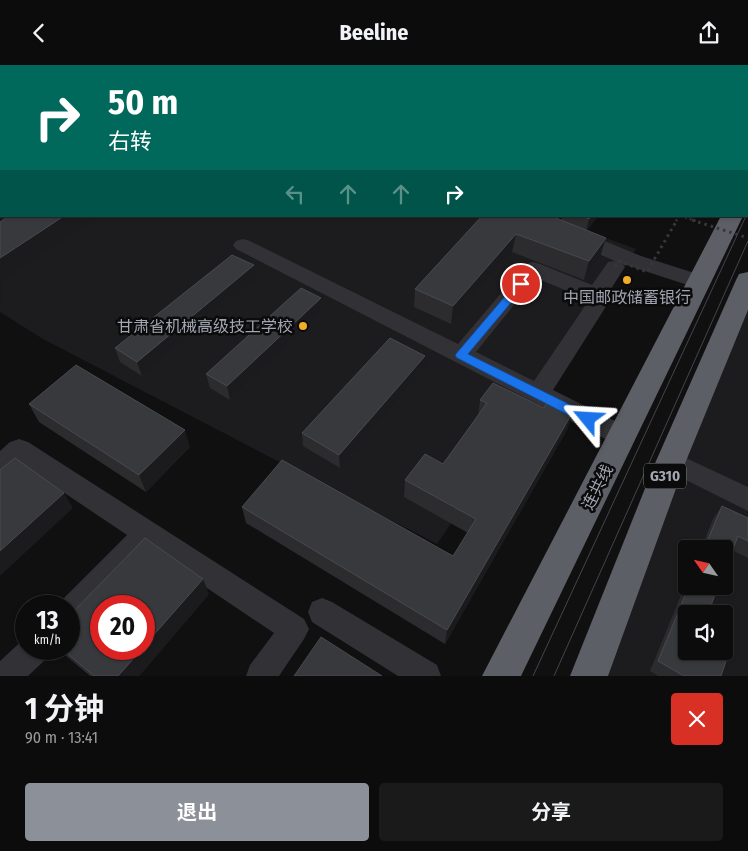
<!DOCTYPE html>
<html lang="zh">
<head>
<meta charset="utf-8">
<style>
  body { margin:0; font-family:"Fira Sans Condensed","Noto Sans SC",sans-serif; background:#1a1a1b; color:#f1f3f6; height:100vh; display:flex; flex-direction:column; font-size:19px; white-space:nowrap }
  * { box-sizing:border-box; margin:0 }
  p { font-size:16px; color:#9a9b9d }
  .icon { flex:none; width:28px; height:28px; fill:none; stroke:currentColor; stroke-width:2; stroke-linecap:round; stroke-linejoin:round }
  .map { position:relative; height:611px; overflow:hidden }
  .sheet { display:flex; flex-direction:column; background:#0c0c0d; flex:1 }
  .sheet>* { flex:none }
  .banner { position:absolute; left:0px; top:0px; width:749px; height:152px; box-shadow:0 1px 4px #0004,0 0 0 1px #2c2c2e; background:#00695c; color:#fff; overflow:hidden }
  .needle { width:32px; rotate:304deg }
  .tools { position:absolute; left:678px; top:475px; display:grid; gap:10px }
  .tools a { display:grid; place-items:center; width:55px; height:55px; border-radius:5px; background:#0c0c0d; box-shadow:0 1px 4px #0004,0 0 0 1px #2c2c2e; font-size:25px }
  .speed { position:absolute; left:15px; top:530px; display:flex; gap:10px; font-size:25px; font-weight:700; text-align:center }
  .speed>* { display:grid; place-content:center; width:65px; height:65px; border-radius:50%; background:#0c0c0d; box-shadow:0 1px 4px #0004,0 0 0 1px #2c2c2e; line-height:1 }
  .speed small { font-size:12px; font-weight:400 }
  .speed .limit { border:8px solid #d22; background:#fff; color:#111 }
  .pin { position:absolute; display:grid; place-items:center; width:42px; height:42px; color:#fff; margin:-21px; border:2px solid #fff; border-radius:50%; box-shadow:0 1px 5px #0007 }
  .me { position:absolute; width:55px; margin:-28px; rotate:297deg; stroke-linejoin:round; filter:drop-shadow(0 0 4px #0008) }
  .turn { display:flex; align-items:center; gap:18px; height:105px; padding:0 25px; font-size:22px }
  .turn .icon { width:65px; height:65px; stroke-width:2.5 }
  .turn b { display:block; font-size:35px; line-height:42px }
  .lanes { display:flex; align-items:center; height:48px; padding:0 25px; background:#0003; justify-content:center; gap:25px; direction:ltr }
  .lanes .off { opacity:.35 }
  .round { display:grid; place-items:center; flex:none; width:52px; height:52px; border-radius:5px; background:#1a1a1b }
  .headline { display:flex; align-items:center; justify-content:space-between; height:85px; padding:0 25px }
  h1 { font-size:30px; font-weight:700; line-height:38px }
  .action { display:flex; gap:10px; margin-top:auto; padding:10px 25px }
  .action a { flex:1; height:58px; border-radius:5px; background:#8c9099; color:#fff; font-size:20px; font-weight:700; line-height:58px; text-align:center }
  .action a+a { background:#1a1a1b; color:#f1f3f6 }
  header { display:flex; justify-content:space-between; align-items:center; height:65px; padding:0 25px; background:#0c0c0d; font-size:22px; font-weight:700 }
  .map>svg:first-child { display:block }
  .built { fill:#1c1c1e; fill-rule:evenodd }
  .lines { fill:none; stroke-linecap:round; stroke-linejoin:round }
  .minor { fill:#313136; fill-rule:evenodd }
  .highway { fill:#5d5f67; fill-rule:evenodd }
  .tram { stroke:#44454b; stroke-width:1 }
  .path-bridge-far1 { stroke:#37383d; stroke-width:2.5; stroke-dasharray:2 2.5; stroke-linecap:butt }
  .path-bridge { stroke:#37383d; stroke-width:3; stroke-dasharray:2.5 4; stroke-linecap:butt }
  .wall { fill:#2c2c2f }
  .shaded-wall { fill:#1b1b1d }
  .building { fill:#38393d; stroke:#494a4f }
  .route { fill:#1a73e8; stroke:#114b97 }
  .poi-dot { fill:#f1ad28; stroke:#0b0b0c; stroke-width:2 }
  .labels { text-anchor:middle; stroke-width:5; stroke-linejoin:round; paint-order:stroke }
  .shield { fill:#0b0b0c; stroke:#747880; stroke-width:1 }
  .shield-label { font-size:15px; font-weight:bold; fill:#a1a6b2 }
  .poi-label { font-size:16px; fill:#a1a6b2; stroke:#0b0b0c }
  .street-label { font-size:16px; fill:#a1a6b2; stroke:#0b0b0c }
</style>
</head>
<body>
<header><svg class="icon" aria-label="back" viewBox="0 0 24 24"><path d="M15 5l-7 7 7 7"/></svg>Beeline<svg class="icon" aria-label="share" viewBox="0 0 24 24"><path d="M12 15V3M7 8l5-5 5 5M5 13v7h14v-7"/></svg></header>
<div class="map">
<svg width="748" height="611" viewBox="0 0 748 611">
  <rect width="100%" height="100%" fill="#101011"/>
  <path class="built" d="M 1,43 L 1,151 L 546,151 L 636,184 L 437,479 L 43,274 L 0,247 Z
    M 748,240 L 748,611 L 598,611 ZM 686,484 L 724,484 L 724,521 L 686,521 ZM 686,549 L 724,549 L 724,586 L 686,586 Z"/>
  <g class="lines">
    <path class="minor" d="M 1,31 L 1,41 L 0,42 L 0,32 Z
      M 518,151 L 544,151 L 641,191 L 707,212 L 710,217 L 707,222 L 700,224 L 623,199 L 625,202 L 609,227 L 612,232 L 553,325 L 631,364 L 634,371 L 631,378 L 622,381 L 613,378 L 236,184 L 233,180 L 236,176 L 243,174 L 250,176 L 458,279 L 526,199 L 533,197 L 540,199 L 592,220 L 608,197 L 615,196 L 520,155 ZM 536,213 L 589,235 L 534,316 L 476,287 Z
      M 19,374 L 28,377 L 304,554 L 309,564 L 304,574 L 279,611 L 246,611 L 250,600 L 274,568 L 149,484 L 79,558 L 69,562 L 69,541 L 57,541 L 59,538 L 127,470 L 20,398 L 9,408 L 0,412 L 0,386 L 10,377 Z
      M 671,386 L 748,422 L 748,446 L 662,403 L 659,396 L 662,389 Z
      M 322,533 L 332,537 L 437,600 L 441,611 L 398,611 L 312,557 L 308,547 L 312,537 Z
      M 26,572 L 26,584 L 49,584 L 45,595 L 28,611 L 0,611 L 0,596 Z"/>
    <path class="highway" d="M 721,151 L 743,151 L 521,611 L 482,611 Z
      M 748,207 L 748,245 L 686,396 L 608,611 L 570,611 L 656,396 L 736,215 L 739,209 Z"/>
    <path class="tram" d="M 533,611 L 746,151
      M 554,611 L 748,176"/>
    <path class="path-bridge-far1" d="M 681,151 L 696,156
      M 676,156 L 679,151"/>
    <path class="path-bridge" d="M 692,155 L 748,173
      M 615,202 L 619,196 L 647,207 L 677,155"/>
  </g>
  <path class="wall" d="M 482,151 L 561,155 L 562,151 L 598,151 L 587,165 L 600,192 L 584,215 L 512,187 L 451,259 L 414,242 L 415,224 Z
    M 256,215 L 142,311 L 120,297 L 115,283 Z
    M 321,233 L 322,248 L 230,335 L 210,323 L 206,309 Z
    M 424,306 L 340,403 L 303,381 L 302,368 Z
    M 480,335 L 568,363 L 445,579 L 246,458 L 242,442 L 453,491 L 468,468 L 404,432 L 405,415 L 443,399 L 478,351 Z
    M 29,339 L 190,382 L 146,427 L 39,357 Z
    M 722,441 L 748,453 L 748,493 L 732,485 L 724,484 L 701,484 L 713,454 Z
    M 686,518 L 686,521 L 718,521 L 686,586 L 721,611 L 658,611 L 650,606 Z
    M 209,529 L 139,611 L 90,611 L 58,584 L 69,584 Z"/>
  <path class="shaded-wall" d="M 533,0 L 544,0 L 543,1 L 531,1 Z
    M 1,72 L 1,89 L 0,90 L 0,73 Z
    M 64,151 L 98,151 L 0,217 L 0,193 Z
    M 592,151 L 598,151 L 586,166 L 589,154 Z
    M 516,169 L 512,187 L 451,259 L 453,241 Z
    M 606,173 L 600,192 L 584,215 L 589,196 Z
    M 254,200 L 256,215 L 142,311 L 137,297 Z
    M 321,233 L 322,248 L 230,335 L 227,321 Z
    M 425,291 L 424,306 L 340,403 L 339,390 Z
    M 574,345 L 568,363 L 445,579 L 447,565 Z
    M 185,365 L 190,382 L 146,427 L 139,410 Z
    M 64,428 L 73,443 L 0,511 L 0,486 Z
    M 203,514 L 209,529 L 139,611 L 118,611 L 142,584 L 144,584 L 144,581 Z"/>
  <path class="building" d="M 492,0 L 533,0 L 531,1 L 491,1 Z
    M 1,49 L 1,72 L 0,73 L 0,50 Z
    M 9,151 L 64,151 L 0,193 L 0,157 Z
    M 482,151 L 551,151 L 606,173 L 589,196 L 516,169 L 453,241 L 415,224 Z
    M 583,151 L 592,151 L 589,154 Z
    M 232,190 L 254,200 L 137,297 L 115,283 Z
    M 301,223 L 321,233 L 227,321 L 206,309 Z
    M 390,273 L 425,291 L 339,390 L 302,368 Z
    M 76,300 L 185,365 L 139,410 L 29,339 Z
    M 493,318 L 544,343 L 549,334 L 574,345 L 447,565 L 242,442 L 282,395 L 453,491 L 476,454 L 405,415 L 425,389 L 443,399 L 487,338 L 480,335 Z
    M 15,393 L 64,428 L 0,486 L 0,405 Z
    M 722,441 L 748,453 L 748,476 L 738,471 L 724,507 L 724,484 L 704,484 Z
    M 145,473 L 203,514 L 144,581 L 144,541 L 101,541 L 101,584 L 142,584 L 118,611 L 94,611 L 62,584 L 69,584 L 69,551 Z
    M 689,521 L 718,521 L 708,549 L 686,549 L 686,586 L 710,586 L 726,596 L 721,611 L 684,611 L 658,596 Z
    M 321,572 L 382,611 L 294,611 Z"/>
  <path class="route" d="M 521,215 L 526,219 L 525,221 L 468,289 L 593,351 L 595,354 L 593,358 L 584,358 L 457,293 L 455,290 L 518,216 Z"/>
  <g class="poi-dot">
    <circle cx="627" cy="215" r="5"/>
    <circle cx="303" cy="261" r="5"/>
  </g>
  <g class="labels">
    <rect class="shield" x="644" y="398.5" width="42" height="25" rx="4"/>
    <g class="shield-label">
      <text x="665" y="416">G310</text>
    </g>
    <g class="poi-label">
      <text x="627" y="238">中国邮政储蓄银行</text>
      <text x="293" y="267" text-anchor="end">甘肃省机械高级技工学校</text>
    </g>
    <g class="street-label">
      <text transform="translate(597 422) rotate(-63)" y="6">连共线</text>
    </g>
  </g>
</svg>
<div class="tools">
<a><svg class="needle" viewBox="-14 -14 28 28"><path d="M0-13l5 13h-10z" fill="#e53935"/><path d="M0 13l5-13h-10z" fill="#9a9b9d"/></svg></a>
<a><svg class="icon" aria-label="sound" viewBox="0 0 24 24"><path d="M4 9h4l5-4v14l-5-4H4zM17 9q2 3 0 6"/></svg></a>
</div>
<div class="speed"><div>13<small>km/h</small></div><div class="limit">20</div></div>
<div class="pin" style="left:521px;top:219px;background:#d93025"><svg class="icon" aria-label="arrive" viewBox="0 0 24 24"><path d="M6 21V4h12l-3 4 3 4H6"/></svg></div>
<svg class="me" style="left:588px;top:354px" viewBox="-20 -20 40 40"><path d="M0-17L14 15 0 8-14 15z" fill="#1a73e8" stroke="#fff" stroke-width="4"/></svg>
<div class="banner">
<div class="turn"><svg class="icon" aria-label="right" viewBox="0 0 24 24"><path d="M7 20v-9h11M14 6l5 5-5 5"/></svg><div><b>50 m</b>右转</div></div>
<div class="lanes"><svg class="icon off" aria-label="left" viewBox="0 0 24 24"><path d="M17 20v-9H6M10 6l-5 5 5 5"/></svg><svg class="icon off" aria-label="ahead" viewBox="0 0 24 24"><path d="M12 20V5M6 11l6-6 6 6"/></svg><svg class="icon off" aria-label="ahead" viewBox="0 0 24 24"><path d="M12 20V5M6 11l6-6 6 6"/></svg><svg class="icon" aria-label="right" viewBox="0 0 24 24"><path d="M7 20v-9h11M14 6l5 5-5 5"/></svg></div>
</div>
</div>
<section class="sheet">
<div class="headline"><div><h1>1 分钟</h1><p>90 m · 13:41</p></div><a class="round" style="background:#d93025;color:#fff"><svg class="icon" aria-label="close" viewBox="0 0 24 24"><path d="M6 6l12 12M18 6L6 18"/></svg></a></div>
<div class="action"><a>退出</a><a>分享</a></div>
</section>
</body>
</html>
